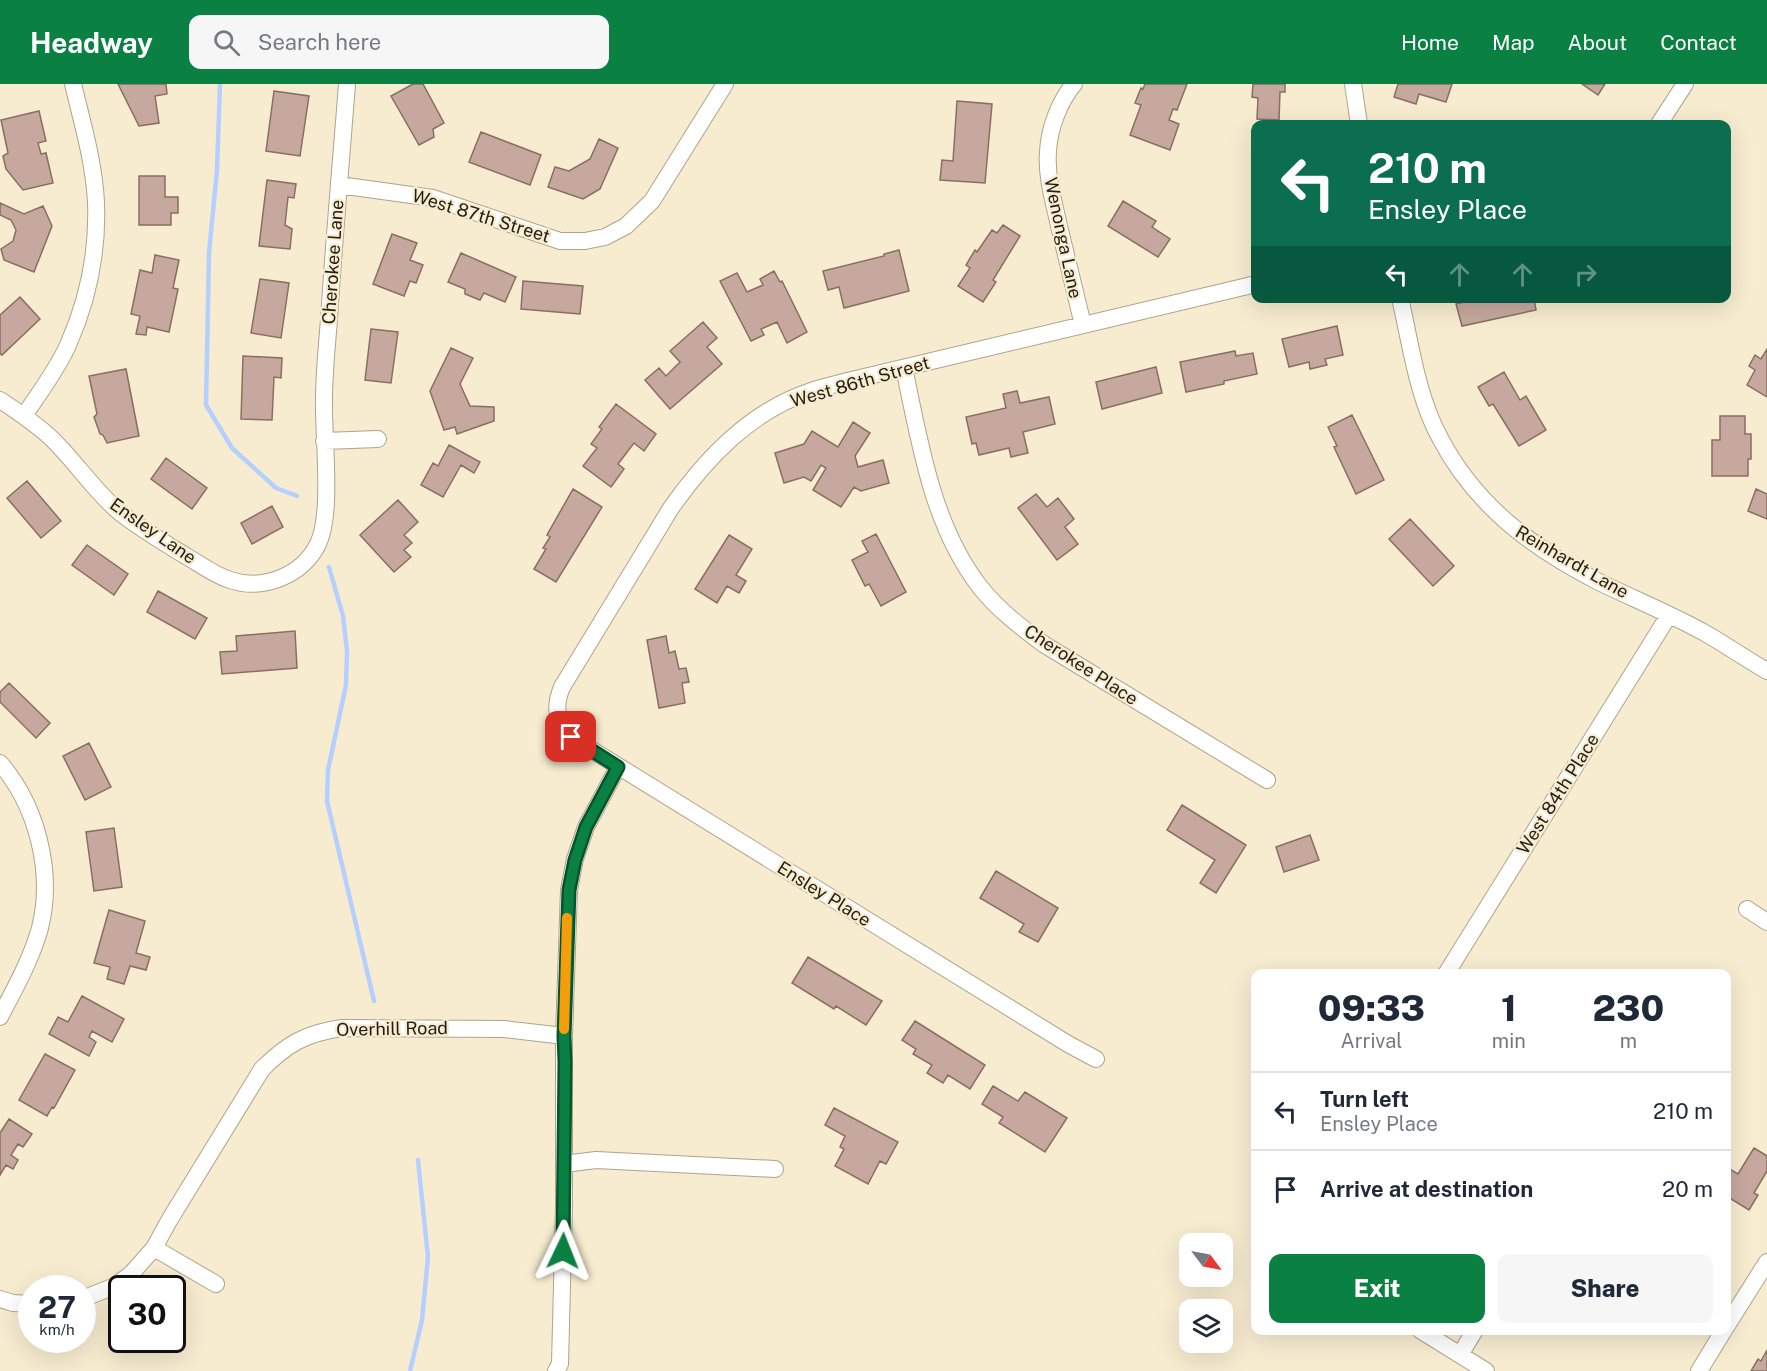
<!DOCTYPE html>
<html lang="en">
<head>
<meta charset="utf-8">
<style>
  body { margin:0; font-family:"Public Sans",sans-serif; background:#f6f6f7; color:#1f2937; height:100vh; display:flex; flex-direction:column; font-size:22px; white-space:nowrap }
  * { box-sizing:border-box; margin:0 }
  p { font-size:20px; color:#747a83 }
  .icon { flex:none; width:33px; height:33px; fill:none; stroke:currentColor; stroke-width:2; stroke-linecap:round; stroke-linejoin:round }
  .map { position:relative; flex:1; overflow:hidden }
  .panel { position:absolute; left:1251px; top:885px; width:480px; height:366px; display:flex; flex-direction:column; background:#fff; border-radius:12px; box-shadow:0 6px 24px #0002 }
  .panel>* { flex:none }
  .hud { position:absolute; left:1251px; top:36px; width:480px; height:183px; border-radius:12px; box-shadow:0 6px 24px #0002; background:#0b6e4f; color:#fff; overflow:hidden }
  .needle { width:39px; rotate:122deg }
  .fabs { position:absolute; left:1179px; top:1149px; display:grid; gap:12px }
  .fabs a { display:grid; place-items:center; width:54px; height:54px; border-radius:12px; background:#fff; box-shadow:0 6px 24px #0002; font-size:30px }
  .speed { position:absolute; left:18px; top:1191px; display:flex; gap:12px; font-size:30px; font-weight:700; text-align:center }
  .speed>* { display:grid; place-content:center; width:78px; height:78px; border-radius:50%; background:#fff; box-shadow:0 6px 24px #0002; line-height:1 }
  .speed small { font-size:15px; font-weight:400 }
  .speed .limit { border:3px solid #111; border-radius:9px; background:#fff; color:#111 }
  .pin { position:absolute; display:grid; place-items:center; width:51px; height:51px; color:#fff; margin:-26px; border-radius:12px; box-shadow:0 3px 9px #0006 }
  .me { position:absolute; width:66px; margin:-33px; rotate:2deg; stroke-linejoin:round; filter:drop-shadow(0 0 4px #0008) }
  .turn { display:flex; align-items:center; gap:21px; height:126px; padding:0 18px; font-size:27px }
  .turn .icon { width:78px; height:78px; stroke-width:2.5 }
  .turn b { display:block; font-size:42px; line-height:51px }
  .lanes { display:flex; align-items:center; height:57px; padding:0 18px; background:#0003; justify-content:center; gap:30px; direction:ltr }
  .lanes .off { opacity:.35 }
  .eta { display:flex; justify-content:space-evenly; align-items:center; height:102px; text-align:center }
  .eta b { font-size:36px; font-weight:800; line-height:42px }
  .cta { display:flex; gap:12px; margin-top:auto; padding:12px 18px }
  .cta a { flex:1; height:69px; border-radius:12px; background:#0b8043; color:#fff; font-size:24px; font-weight:800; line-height:69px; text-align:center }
  .cta a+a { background:#f6f6f7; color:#1f2937 }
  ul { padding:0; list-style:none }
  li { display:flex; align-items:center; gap:18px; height:78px; padding:0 18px; border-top:2px solid #e0e1e3 }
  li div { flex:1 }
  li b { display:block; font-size:22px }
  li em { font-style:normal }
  header { display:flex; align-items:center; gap:36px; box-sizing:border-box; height:84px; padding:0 30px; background:#0b8043; color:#fff }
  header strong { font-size:28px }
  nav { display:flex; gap:33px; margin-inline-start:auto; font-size:21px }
  .search { width:420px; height:54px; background:#f6f6f7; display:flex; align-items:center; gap:15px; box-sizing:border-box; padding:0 21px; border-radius:12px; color:#747a83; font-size:22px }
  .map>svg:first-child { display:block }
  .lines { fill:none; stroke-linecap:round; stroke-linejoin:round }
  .stream { stroke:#b5d0fe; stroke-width:4.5 }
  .building { fill:#c6a89e; stroke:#896e64; stroke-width:1.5 }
  .minor-casing { stroke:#aea48a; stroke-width:18 }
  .minor { stroke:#fff; stroke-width:16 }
  .route-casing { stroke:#07532c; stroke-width:15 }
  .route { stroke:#0b8043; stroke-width:10 }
  .slow { stroke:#f59e0b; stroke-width:10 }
  .labels { text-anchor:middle; stroke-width:4.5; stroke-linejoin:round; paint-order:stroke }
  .street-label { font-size:18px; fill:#221e15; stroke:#f7ecd0 }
</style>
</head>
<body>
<header>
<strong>Headway</strong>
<div class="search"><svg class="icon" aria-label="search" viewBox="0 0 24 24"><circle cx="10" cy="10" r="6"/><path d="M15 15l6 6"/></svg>Search here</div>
<nav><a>Home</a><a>Map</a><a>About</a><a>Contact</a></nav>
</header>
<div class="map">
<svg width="1767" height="1287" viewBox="0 0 1767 1287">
  <rect width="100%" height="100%" fill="#f7ecd0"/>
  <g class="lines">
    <path class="stream" d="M 220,0 L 217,86 L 209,169 L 206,321 L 232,364 L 276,404 L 297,412
      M 329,483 L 343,532 L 347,567 L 346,601 L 328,686 L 327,717 L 374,917
      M 410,1287 L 422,1236 L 428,1173 L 418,1076"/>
  </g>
  <path class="building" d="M 118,0 L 166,0 L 167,10 L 155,12 L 159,39 L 139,42 Z
    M 413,0 L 423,0 L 444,39 L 433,45 L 434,53 L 419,61 L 391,12 Z
    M 1145,0 L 1187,0 L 1177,26 L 1173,25 L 1169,36 L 1179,40 L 1170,66 L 1130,51 L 1141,21 L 1135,19 L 1141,4 L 1143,5 Z
    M 1253,0 L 1285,0 L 1285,8 L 1280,8 L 1279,36 L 1257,35 L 1258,14 L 1252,13 Z
    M 1398,0 L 1452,0 L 1446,18 L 1419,10 L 1416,20 L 1394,13 Z
    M 1582,0 L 1605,0 L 1598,11 Z
    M 274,7 L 309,12 L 300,72 L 266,67 Z
    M 957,17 L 992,20 L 985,99 L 940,96 L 942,76 L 953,77 Z
    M 39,27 L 46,57 L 38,59 L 41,70 L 46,69 L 53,99 L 23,106 L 6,85 L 3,72 L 8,69 L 1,36 Z
    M 481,48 L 541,71 L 530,101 L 469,78 Z
    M 599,55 L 618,64 L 600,105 L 583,115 L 548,103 L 555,83 L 569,87 L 590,75 Z
    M 139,92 L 165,92 L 165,113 L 178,113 L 178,129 L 171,129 L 171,141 L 139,141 Z
    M 267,96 L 296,100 L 294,114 L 288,113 L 285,141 L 292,145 L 290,165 L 259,162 Z
    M 1123,117 L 1156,137 L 1152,143 L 1170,155 L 1158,173 L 1108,142 Z
    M 0,119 L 24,130 L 43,122 L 52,142 L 34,188 L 4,176 L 1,165 L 13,157 L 16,146 L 11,136 L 0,131 Z
    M 1003,141 L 1020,152 L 993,196 L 996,198 L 983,218 L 958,202 L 970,184 L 966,181 L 975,166 L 977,168 L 992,146 L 997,149 Z
    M 392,150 L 417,159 L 410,176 L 423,181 L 416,199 L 410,197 L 404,212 L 373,200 Z
    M 899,166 L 909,207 L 844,224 L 839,203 L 828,206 L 823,187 L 884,172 L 884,170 Z
    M 461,169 L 516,193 L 505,218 L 484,209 L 480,216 L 465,210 L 465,205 L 448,198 Z
    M 155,171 L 179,176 L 173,204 L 178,205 L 169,248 L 147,243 L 146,251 L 136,250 L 140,232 L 131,230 L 140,186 L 152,189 Z
    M 774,187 L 780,198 L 782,197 L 807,248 L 787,259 L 777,238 L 761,245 L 764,251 L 751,257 L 720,197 L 737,189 L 747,208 L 763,201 L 760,195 Z
    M 260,195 L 289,199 L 281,254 L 251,249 Z
    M 523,197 L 583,202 L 580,230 L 521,225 Z
    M 20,213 L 40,235 L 2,271 L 0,270 L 0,231 Z
    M 1480,214 L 1534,214 L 1536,226 L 1462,242 L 1456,220 Z
    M 703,238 L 717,254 L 707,263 L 722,280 L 670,325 L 645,296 L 659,284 L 666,292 L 680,278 L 670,267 Z
    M 1337,242 L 1343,271 L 1325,275 L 1327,281 L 1310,285 L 1309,278 L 1289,283 L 1282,255 Z
    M 371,245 L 398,248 L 391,299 L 365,296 Z
    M 451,264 L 473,274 L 460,300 L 470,322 L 494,323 L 494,337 L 457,350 L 455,343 L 444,346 L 430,307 Z
    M 1767,265 L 1767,313 L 1747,301 L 1755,286 L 1749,282 L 1755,271 L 1761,275 Z
    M 1235,267 L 1236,272 L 1253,269 L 1257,290 L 1224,297 L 1224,300 L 1186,308 L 1180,278 Z
    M 243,272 L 282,274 L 281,294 L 274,293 L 272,336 L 241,335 Z
    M 1156,283 L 1162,309 L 1102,325 L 1096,298 Z
    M 126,285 L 139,352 L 107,359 L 103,351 L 100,350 L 94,333 L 97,330 L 89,292 Z
    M 1504,288 L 1520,316 L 1526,312 L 1546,346 L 1519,362 L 1493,320 L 1489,322 L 1478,303 Z
    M 1017,307 L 1020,319 L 1049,313 L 1055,340 L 1023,348 L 1028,369 L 1011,373 L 1009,364 L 979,371 L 976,359 L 972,360 L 966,333 L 1006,324 L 1003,310 Z
    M 616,320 L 656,350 L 644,367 L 634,359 L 618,380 L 624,385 L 611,403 L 583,382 L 597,364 L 591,360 L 602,345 L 599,343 Z
    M 1352,331 L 1384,396 L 1356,410 L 1334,363 L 1337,362 L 1328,343 Z
    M 1720,332 L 1745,332 L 1745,350 L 1751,350 L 1751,375 L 1748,375 L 1748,392 L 1712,392 L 1712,356 L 1720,356 Z
    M 853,338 L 870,349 L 855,372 L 858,383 L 883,376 L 889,399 L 861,407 L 854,403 L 841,423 L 813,406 L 826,384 L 821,381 L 811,397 L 804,393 L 784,399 L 775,369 L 804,360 L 812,347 L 838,363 Z
    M 449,361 L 480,378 L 474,389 L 461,381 L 443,413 L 421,401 L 433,379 L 438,382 Z
    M 166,374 L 207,404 L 192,425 L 151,395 Z
    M 27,397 L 61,437 L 41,454 L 7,414 Z
    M 573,405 L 602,423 L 556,498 L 534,485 L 546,465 L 543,464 L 550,453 L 547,451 Z
    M 1756,405 L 1767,410 L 1767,435 L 1748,427 Z
    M 1036,410 L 1047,423 L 1058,414 L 1074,435 L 1065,443 L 1078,460 L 1057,476 L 1018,424 Z
    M 398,416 L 418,438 L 404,451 L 412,459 L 404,466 L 411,473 L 394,488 L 360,451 Z
    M 272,422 L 283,443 L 252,460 L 241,439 Z
    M 1410,435 L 1454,482 L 1433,502 L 1389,455 Z
    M 876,450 L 906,508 L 881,522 L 869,500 L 865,502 L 852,476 L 868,468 L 862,457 Z
    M 729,451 L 752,465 L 736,491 L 746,497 L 739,509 L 727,502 L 717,519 L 695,505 Z
    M 87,461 L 128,490 L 114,511 L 72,481 Z
    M 158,507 L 207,534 L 195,555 L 147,528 Z
    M 295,547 L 297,584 L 222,590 L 220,568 L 237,567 L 236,552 Z
    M 666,552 L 669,569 L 675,567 L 679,585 L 686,584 L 689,598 L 682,599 L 685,619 L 659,624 L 647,556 Z
    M 9,599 L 50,639 L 36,654 L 0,618 L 0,608 Z
    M 89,659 L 111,703 L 85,716 L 63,672 Z
    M 1182,721 L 1246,761 L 1216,809 L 1200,799 L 1215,776 L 1167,746 Z
    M 114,744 L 122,803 L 94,807 L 86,748 Z
    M 1310,751 L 1319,776 L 1284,788 L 1276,763 Z
    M 996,787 L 1058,824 L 1038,858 L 1019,848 L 1024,840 L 980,814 Z
    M 109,826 L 145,837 L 136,869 L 150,873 L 146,886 L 130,882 L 124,900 L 107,895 L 110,883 L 94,879 Z
    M 808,873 L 882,917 L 866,941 L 836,922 L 834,925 L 792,899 Z
    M 82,912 L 124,935 L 112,958 L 92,947 L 89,953 L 96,958 L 89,972 L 49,950 L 58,933 L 68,938 Z
    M 915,937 L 985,981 L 970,1005 L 948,991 L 943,999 L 927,989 L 932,981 L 913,970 L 916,965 L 902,956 Z
    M 45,970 L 75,986 L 54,1024 L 52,1023 L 47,1032 L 19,1016 Z
    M 993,1002 L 1018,1017 L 1025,1008 L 1067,1034 L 1045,1068 L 999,1039 L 1003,1033 L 982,1020 Z
    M 834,1024 L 898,1058 L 886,1080 L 880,1077 L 868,1100 L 835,1082 L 844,1065 L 840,1063 L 845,1052 L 825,1041 Z
    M 9,1035 L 32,1050 L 23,1063 L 18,1060 L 11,1071 L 18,1076 L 13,1085 L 6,1081 L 0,1091 L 0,1049 Z
    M 1754,1064 L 1767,1072 L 1767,1087 L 1754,1109 L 1758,1111 L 1749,1126 L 1726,1112 L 1728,1106 L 1726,1105 L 1726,1083 L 1738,1090 Z
    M 1767,1266 L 1767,1287 L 1751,1287 L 1758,1275 L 1761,1277 Z"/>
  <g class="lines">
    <g class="minor-casing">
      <path id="minor" d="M 1074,0 C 1059,18 1049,45 1048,68 C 1046,93 1054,118 1059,142 C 1067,175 1075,208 1083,241
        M 1353,0 L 1359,40
        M 1659,40 L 1685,0
        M 339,101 L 433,114 L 560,157 L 585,157 L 605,153 L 626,142 L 652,117 L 725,0
        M 1400,214 C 1411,261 1417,312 1440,354 C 1475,421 1532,464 1599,498 C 1634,515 1671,530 1705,549 C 1726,561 1746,575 1767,587
        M 904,284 C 920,359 932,441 980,503 C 998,526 1022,544 1045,561 L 1267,696
        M 0,316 C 18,328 35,339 51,354 C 75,377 93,405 118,427 C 139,444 163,458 186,472 C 200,480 214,491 230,496 C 263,507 302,492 318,460 C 333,429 323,353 324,316 C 324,289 327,262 329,235 C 334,156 341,78 347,0
        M 24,332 C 39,309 57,286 68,261 C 88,216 98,167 96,118 C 94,78 82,38 73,0
        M 324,357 L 378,355
        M 0,679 C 37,722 54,788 40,844 C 31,876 15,904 0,933
        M 1747,825 L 1767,838
        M 1446,890 L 1669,531
        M 1096,975 L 1068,960 L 571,653 C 557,634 553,625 562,603 L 671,424 C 707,373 751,327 811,307 C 826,302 841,299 856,295 L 1256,200
        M 564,1080 L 596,1076 L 775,1085
        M 154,1164 L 216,1200
        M 0,1215 L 13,1219 L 32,1220
        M 82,1215 L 115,1202 L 131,1190 L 154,1164 L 170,1135 L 262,985 C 287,960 306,949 342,944 L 504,945 L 564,952
        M 1726,1243 L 1767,1178
        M 1420,1246 L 1486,1287
        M 1460,1271 L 1475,1246
        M 556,1287 L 560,1280 L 564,1122 L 564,952 L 569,806 L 575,775 L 586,743 L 618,683
        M 1699,1287 L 1724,1246"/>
    </g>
    <use href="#minor" class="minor"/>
  </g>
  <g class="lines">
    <g class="route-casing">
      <path id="route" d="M 563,1167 L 565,978 L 564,952 L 569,806 L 575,776 L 586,743 L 618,683 L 571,653"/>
    </g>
    <use href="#route" class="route"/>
    <path class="slow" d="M 564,945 L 567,834"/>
  </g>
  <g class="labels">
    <g class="street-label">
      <text transform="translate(481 132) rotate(17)" y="6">West 87th Street</text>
      <text transform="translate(1063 154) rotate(78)" y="6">Wenonga Lane</text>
      <text transform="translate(333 178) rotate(-86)" y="6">Cherokee Lane</text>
      <text transform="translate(860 298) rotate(-16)" y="6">West 86th Street</text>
      <text transform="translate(153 447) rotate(35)" y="6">Ensley Lane</text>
      <text transform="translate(1572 478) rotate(30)" y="6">Reinhardt Lane</text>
      <text transform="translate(1081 581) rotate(33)" y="6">Cherokee Place</text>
      <text transform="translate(1558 710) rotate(-58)" y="6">West 84th Place</text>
      <text transform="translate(824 810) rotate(32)" y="6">Ensley Place</text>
      <text transform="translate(392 945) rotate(-1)" y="6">Overhill Road</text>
    </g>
  </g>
</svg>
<div class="fabs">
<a><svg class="needle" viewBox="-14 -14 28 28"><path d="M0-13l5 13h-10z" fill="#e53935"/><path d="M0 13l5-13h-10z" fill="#747a83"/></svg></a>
<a><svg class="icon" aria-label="layers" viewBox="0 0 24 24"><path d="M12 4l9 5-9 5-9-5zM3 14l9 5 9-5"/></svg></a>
</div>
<div class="speed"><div>27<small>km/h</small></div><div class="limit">30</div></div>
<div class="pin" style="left:571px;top:653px;background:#d93025"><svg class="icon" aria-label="arrive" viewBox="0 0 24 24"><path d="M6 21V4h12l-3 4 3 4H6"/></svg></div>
<svg class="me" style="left:563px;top:1167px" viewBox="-20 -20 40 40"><path d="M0-17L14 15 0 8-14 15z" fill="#0b8043" stroke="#fff" stroke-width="4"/></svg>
<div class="hud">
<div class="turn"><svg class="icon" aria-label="left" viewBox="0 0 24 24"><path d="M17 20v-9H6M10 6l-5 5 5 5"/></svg><div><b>210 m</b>Ensley Place</div></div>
<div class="lanes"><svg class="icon" aria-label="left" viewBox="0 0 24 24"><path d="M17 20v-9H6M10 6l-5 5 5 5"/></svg><svg class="icon off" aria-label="ahead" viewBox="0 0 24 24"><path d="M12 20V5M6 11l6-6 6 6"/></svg><svg class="icon off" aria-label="ahead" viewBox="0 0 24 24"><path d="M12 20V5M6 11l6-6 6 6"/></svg><svg class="icon off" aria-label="right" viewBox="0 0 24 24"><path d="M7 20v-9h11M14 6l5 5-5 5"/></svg></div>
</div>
<section class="panel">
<div class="eta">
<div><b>09:33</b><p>Arrival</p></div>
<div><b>1</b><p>min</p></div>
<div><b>230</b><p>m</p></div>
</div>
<ul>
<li><svg class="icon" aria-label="left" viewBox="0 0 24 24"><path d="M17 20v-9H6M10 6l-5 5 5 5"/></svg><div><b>Turn left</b><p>Ensley Place</p></div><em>210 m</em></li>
<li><svg class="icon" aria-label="arrive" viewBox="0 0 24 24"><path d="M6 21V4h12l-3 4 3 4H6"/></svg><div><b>Arrive at destination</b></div><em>20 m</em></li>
</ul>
<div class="cta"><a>Exit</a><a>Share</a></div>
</section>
</div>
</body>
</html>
